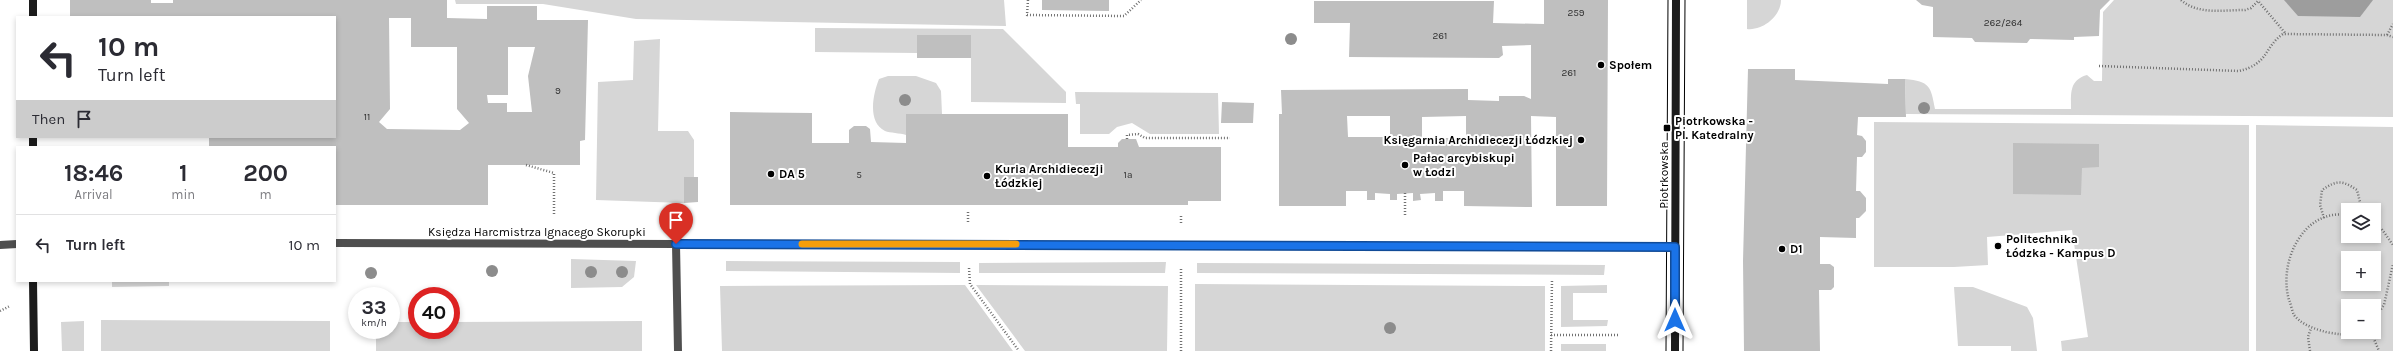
<!DOCTYPE html>
<html lang="en">
<head>
<meta charset="utf-8">
<style>
  body { margin:0; font-family:Karla,sans-serif; background:#f2f2f3; color:#2b2b33; height:100vh; display:flex; flex-direction:column; font-size:15px; white-space:nowrap }
  * { box-sizing:border-box; margin:0 }
  p { font-size:13px; color:#7c7c81 }
  .icon { flex:none; width:22px; height:22px; fill:none; stroke:currentColor; stroke-width:2; stroke-linecap:round; stroke-linejoin:round }
  .map { position:relative; flex:1; overflow:hidden }
  .side { position:absolute; left:16px; top:146px; width:320px; height:136px; display:flex; flex-direction:column; background:#fff; border-radius:0px; box-shadow:0 2px 6px #0003 }
  .side>* { flex:none }
  .banner { position:absolute; left:16px; top:16px; width:320px; height:122px; border-radius:0px; box-shadow:0 2px 6px #0003; background:#fff; color:#2b2b33; overflow:hidden }
  .fabs { position:absolute; left:2341px; top:203px; display:grid; gap:8px }
  .fabs a { display:grid; place-items:center; width:40px; height:40px; border-radius:0px; background:#fff; box-shadow:0 2px 6px #0003; font-size:20px }
  .speed { position:absolute; left:348px; top:287px; display:flex; gap:8px; font-size:20px; font-weight:700; text-align:center }
  .speed>* { display:grid; place-content:center; width:52px; height:52px; border-radius:50%; background:#fff; box-shadow:0 2px 6px #0003; line-height:1 }
  .speed small { font-size:10px; font-weight:400 }
  .speed .limit { border:6px solid #d22; background:#fff; color:#111 }
  .pin { position:absolute; display:grid; place-items:center; width:34px; height:34px; color:#fff; margin:-41px -17px; border-radius:50% 50% 50% 0; rotate:-45deg; box-shadow:0 0 4px #0007 }
  .pin .icon { rotate:45deg }
  .me { position:absolute; width:44px; margin:-22px; rotate:0deg; stroke-linejoin:round; filter:drop-shadow(0 0 3px #0008) }
  .turn { display:flex; align-items:center; gap:14px; height:84px; padding:0 16px; font-size:18px }
  .turn .icon { width:52px; height:52px; stroke-width:2.5 }
  .turn b { display:block; font-size:28px; line-height:34px }
  .then { display:flex; align-items:center; height:38px; padding:0 16px; background:#0003; gap:8px; font-size:15px }
  .eta { display:flex; justify-content:space-evenly; align-items:center; height:68px; text-align:center }
  .eta b { font-size:24px; font-weight:700; line-height:28px }
  ul { padding:0; list-style:none }
  li { display:flex; align-items:center; gap:12px; height:60px; padding:0 16px; border-top:1px solid #e1e1e2 }
  li div { flex:1 }
  li b { display:block; font-size:15px }
  li em { font-style:normal }
  .map>svg:first-child { display:block }
  .green { fill:#d6d6d6; fill-rule:evenodd }
  .water { fill:#9d9d9d }
  .building { fill:#bfbfbf; fill-rule:evenodd }
  .lines { fill:none; stroke-linecap:round; stroke-linejoin:round }
  .path { stroke:#717171; stroke-width:2.5; stroke-dasharray:1 2; stroke-linecap:butt }
  .street { stroke:#4f4f4f; stroke-width:8 }
  .secondary { stroke:#1c1c1c; stroke-width:8 }
  .tram { stroke:#000; stroke-width:1 }
  .tree { fill:#8c8c8c }
  .route-casing { stroke:#114b97; stroke-width:10 }
  .route { stroke:#1a73e8; stroke-width:7 }
  .slow { stroke:#f59e0b; stroke-width:7 }
  .poi-dot { fill:#000; stroke:#fff; stroke-width:1.5 }
  .labels { text-anchor:middle; stroke-width:4; stroke-linejoin:round; paint-order:stroke }
  .number-label { font-size:10px; fill:#303030 }
  .poi-label { font-size:12px; font-weight:bold; fill:#000; stroke:#fff; text-anchor:start }
  .street-label { font-size:12px; fill:#000; stroke:#fff }
</style>
</head>
<body>
<div class="map">
<svg width="2393" height="351" viewBox="0 0 2393 351">
  <rect width="100%" height="100%" fill="#fff"/>
  <path class="green" d="M 455,0 L 1004,0 L 1006,26 L 636,19 L 543,4 L 456,4 Z
    M 1747,0 L 1781,0 C 1781,16 1763,31 1747,29 Z
    M 2114,0 L 2393,0 L 2393,117 L 1906,114 L 1905,79 C 1930,81 1931,87 1935,109 L 2071,109 C 2071,94 2069,80 2087,75 L 2094,81 L 2102,81 L 2103,12 Z
    M 815,28 L 1003,29 L 1066,92 L 1066,103 L 971,102 L 971,35 L 917,35 L 917,53 L 815,52 Z
    M 660,39 L 658,131 L 688,131 L 694,140 L 694,177 L 684,178 L 684,203 L 596,200 L 598,82 L 633,80 L 634,41 Z
    M 888,76 L 916,76 L 936,83 L 941,91 L 942,114 L 906,114 L 906,135 C 900,133 890,133 885,131 C 867,122 873,94 879,79 Z
    M 1075,92 L 1218,93 L 1219,134 L 1150,134 L 1132,123 L 1117,127 L 1109,134 L 1080,134 L 1080,104 L 1076,104 Z
    M 1874,122 L 2249,125 L 2249,351 L 2062,351 L 2061,341 L 2088,337 L 2072,230 L 1987,237 L 1988,265 L 1954,267 L 1874,267 Z
    M 2256,125 L 2393,127 L 2393,351 L 2256,351 ZM 2348,210 L 2374,210 L 2374,236 L 2348,236 ZM 2348,258 L 2374,258 L 2374,284 L 2348,284 ZM 2348,306 L 2374,306 L 2374,332 L 2348,332 Z
    M 571,259 L 636,261 L 634,277 L 622,287 L 571,288 Z
    M 726,261 L 960,262 L 960,273 L 726,271 Z
    M 1166,262 L 1165,273 L 979,273 L 979,263 Z
    M 1197,263 L 1605,265 L 1604,275 L 1197,273 Z
    M 112,281 L 169,281 L 169,286 L 112,287 Z
    M 1195,284 L 1545,286 L 1545,351 L 1195,351 Z
    M 965,285 L 1013,351 L 722,351 L 720,286 Z
    M 976,285 L 1168,286 L 1167,351 L 1025,351 Z
    M 1607,285 L 1607,293 L 1573,293 L 1573,320 L 1608,320 L 1607,326 L 1561,327 L 1561,286 Z
    M 1954,287 L 1973,287 L 2027,307 L 2033,318 L 2037,351 L 2011,351 L 2011,346 L 1958,346 Z
    M 101,320 L 330,321 L 330,351 L 101,351 Z
    M 84,321 L 84,351 L 62,351 L 61,322 Z
    M 642,321 L 642,351 L 376,351 L 376,330 L 391,330 L 391,322 L 417,322 L 417,330 L 451,330 L 451,322 Z
    M 1561,344 L 1606,344 L 1606,351 L 1561,351 Z"/>
  <path class="water" d="M 2284,0 L 2373,0 L 2360,17 L 2298,16 Z"/>
  <path class="building" d="M 70,0 L 151,0 L 151,3 L 173,3 L 173,0 L 447,0 L 447,18 L 487,19 L 487,6 L 537,6 L 537,20 L 588,20 L 585,140 L 580,141 L 580,165 L 488,165 L 488,205 L 335,205 L 335,147 L 209,147 L 209,137 L 335,137 L 335,17 L 70,17 ZM 389,18 L 411,18 L 411,47 L 457,47 L 457,109 L 469,123 L 460,130 L 387,129 L 379,122 L 390,109 ZM 508,47 L 535,47 L 528,76 L 532,112 L 507,112 L 507,103 L 488,103 L 487,95 L 508,95 Z
    M 1042,0 L 1109,0 L 1109,11 L 1042,10 Z
    M 1544,0 L 1608,0 L 1607,206 L 1556,206 L 1556,117 L 1531,116 L 1532,207 L 1464,206 L 1464,191 L 1443,191 L 1443,201 L 1435,201 L 1435,193 L 1420,194 L 1421,200 L 1413,201 L 1413,193 L 1397,194 L 1397,200 L 1390,200 L 1390,194 L 1375,193 L 1375,200 L 1367,200 L 1367,191 L 1346,191 L 1346,206 L 1279,206 L 1279,114 L 1282,114 L 1281,90 L 1468,89 L 1468,100 L 1499,101 L 1499,96 L 1524,96 L 1531,99 L 1531,45 L 1502,46 L 1503,55 L 1499,58 L 1349,57 L 1350,23 L 1314,23 L 1314,1 L 1494,1 L 1493,23 L 1544,24 ZM 1347,116 L 1390,116 L 1390,137 L 1348,137 ZM 1466,116 L 1466,138 L 1422,138 L 1422,117 Z
    M 1916,0 L 2110,0 L 2100,10 L 2099,36 L 2074,37 L 2074,40 L 2030,39 L 2027,43 L 1975,42 L 1972,38 L 1933,37 L 1933,7 L 1922,5 Z
    M 917,35 L 971,35 L 971,58 L 917,58 Z
    M 1748,69 L 1795,69 L 1795,80 L 1888,84 L 1888,79 L 1905,79 L 1906,117 L 1858,117 L 1857,135 L 1862,136 L 1866,141 L 1866,152 L 1862,157 L 1857,157 L 1856,191 L 1860,191 L 1866,198 L 1866,211 L 1859,218 L 1856,218 L 1856,238 L 1820,237 L 1820,264 L 1830,264 L 1834,267 L 1834,287 L 1831,290 L 1819,290 L 1820,351 L 1744,351 L 1743,261 Z
    M 1222,102 L 1254,103 L 1253,123 L 1221,123 Z
    M 730,112 L 812,113 L 812,143 L 849,143 L 849,130 L 854,126 L 866,126 L 870,129 L 871,142 L 906,143 L 906,114 L 1068,114 L 1068,147 L 1118,147 L 1118,143 L 1122,139 L 1136,139 L 1139,147 L 1221,147 L 1221,201 L 1188,201 L 1188,205 L 730,205 Z
    M 2013,143 L 2099,144 L 2099,167 L 2082,168 L 2081,195 L 2013,194 Z
    M 684,177 L 698,177 L 698,202 L 684,203 Z"/>
  <g class="lines">
    <path class="path" d="M 1028,0 L 1027,15 L 1124,16 L 1141,0
      M 2181,0 C 2198,15 2223,10 2245,10 L 2251,8 L 2259,0
      M 2259,2 L 2286,34
      M 2387,35 L 2393,24
      M 2099,66 L 2239,71 C 2269,64 2264,47 2283,34 L 2387,35 L 2393,37
      M 1127,139 L 1127,135 L 1138,134 L 1145,138 L 1230,138
      M 526,165 L 554,173 L 554,214
      M 1405,193 L 1405,215
      M 968,212 L 968,223
      M 2348,215 C 2303,208 2278,262 2289,300 C 2291,304 2292,311 2294,315 C 2302,325 2315,329 2326,332 C 2337,334 2347,336 2356,332
      M 2324,218 L 2320,205 L 2322,190 C 2337,180 2342,180 2357,190 L 2360,202 L 2358,210
      M 1181,223 L 1181,214
      M 2374,225 L 2381,228 L 2393,245
      M 969,268 L 970,284 L 1019,351
      M 0,311 L 10,306
      M 2374,319 L 2384,305 L 2393,264
      M 2371,332 L 2379,351
      M 1551,335 L 1618,335
      M 1181,351 L 1181,268
      M 1551,351 L 1552,279
      M 2310,351 L 2308,337 L 2311,328"/>
    <path class="street" d="M 335,243 L 1675,247
      M 676,244 L 678,351
      M 0,245 L 17,244"/>
    <path class="secondary" d="M 33,17 L 33,0
      M 33,147 L 33,137
      M 33,281 L 34,351
      M 1675,351 L 1676,0"/>
    <path class="tram" d="M 1666,351 L 1668,0
      M 1683,351 L 1685,0"/>
  </g>
  <g class="tree">
    <circle cx="1291" cy="39" r="6"/>
    <circle cx="905" cy="100" r="6"/>
    <circle cx="1924" cy="108" r="6"/>
    <circle cx="492" cy="271" r="6"/>
    <circle cx="591" cy="272" r="6"/>
    <circle cx="622" cy="272" r="6"/>
    <circle cx="371" cy="273" r="6"/>
    <circle cx="1390" cy="328" r="6"/>
  </g>
  <g class="lines">
    <g class="route-casing">
      <path id="route" d="M 676,244 L 1675,247 L 1675,320"/>
    </g>
    <use href="#route" class="route"/>
    <path class="slow" d="M 802,244 L 1016,244"/>
  </g>
  <g class="poi-dot">
    <circle cx="1601" cy="65" r="4"/>
    <rect x="1663" y="124" width="8" height="8" rx="2"/>
    <circle cx="1581" cy="140" r="4"/>
    <circle cx="1405" cy="165" r="4"/>
    <circle cx="771" cy="174" r="4"/>
    <circle cx="987" cy="176" r="4"/>
    <circle cx="1998" cy="246" r="4"/>
    <circle cx="1782" cy="249" r="4"/>
  </g>
  <g class="labels">
    <g class="number-label">
      <text x="1576" y="16">259</text>
      <text x="2003" y="26">262/264</text>
      <text x="1440" y="39">261</text>
      <text x="1569" y="76">261</text>
      <text x="558" y="94">9</text>
      <text x="367" y="120">11</text>
      <text x="859" y="178">5</text>
      <text x="1128" y="178">1a</text>
    </g>
    <g class="poi-label">
      <text x="1609" y="69">Społem</text>
      <text x="1675" y="125">Piotrkowska -<tspan x="1675" dy="14">Pl. Katedralny</tspan></text>
      <text x="1573" y="144" text-anchor="end">Księgarnia Archidiecezji Łódzkiej</text>
      <text x="1413" y="162">Pałac arcybiskupi<tspan x="1413" dy="14">w Łodzi</tspan></text>
      <text x="995" y="173">Kuria Archidiecezji<tspan x="995" dy="14">Łódzkiej</tspan></text>
      <text x="779" y="178">DA 5</text>
      <text x="2006" y="243">Politechnika<tspan x="2006" dy="14">Łódzka - Kampus D</tspan></text>
      <text x="1790" y="253">D1</text>
    </g>
    <g class="street-label">
      <text transform="translate(1664 175) rotate(-90)" y="4">Piotrkowska</text>
      <text x="537" y="236">Księdza Harcmistrza Ignacego Skorupki</text>
    </g>
  </g>
</svg>
<div class="fabs">
<a><svg class="icon" aria-label="layers" viewBox="0 0 24 24"><path d="M12 4l9 5-9 5-9-5zM3 14l9 5 9-5"/></svg></a>
<a>+</a>
<a>−</a>
</div>
<div class="speed"><div>33<small>km/h</small></div><div class="limit">40</div></div>
<div class="pin" style="left:676px;top:244px;background:#d93025"><svg class="icon" aria-label="arrive" viewBox="0 0 24 24"><path d="M6 21V4h12l-3 4 3 4H6"/></svg></div>
<svg class="me" style="left:1675px;top:320px" viewBox="-20 -20 40 40"><path d="M0-17L14 15 0 8-14 15z" fill="#1a73e8" stroke="#fff" stroke-width="4"/></svg>
<div class="banner">
<div class="turn"><svg class="icon" aria-label="left" viewBox="0 0 24 24"><path d="M17 20v-9H6M10 6l-5 5 5 5"/></svg><div><b>10 m</b>Turn left</div></div>
<div class="then">Then<svg class="icon" aria-label="arrive" viewBox="0 0 24 24"><path d="M6 21V4h12l-3 4 3 4H6"/></svg></div>
</div>
<section class="side">
<div class="eta">
<div><b>18:46</b><p>Arrival</p></div>
<div><b>1</b><p>min</p></div>
<div><b>200</b><p>m</p></div>
</div>
<ul>
<li><svg class="icon" aria-label="left" viewBox="0 0 24 24"><path d="M17 20v-9H6M10 6l-5 5 5 5"/></svg><div><b>Turn left</b></div><em>10 m</em></li>
</ul>
</section>
</div>
</body>
</html>
